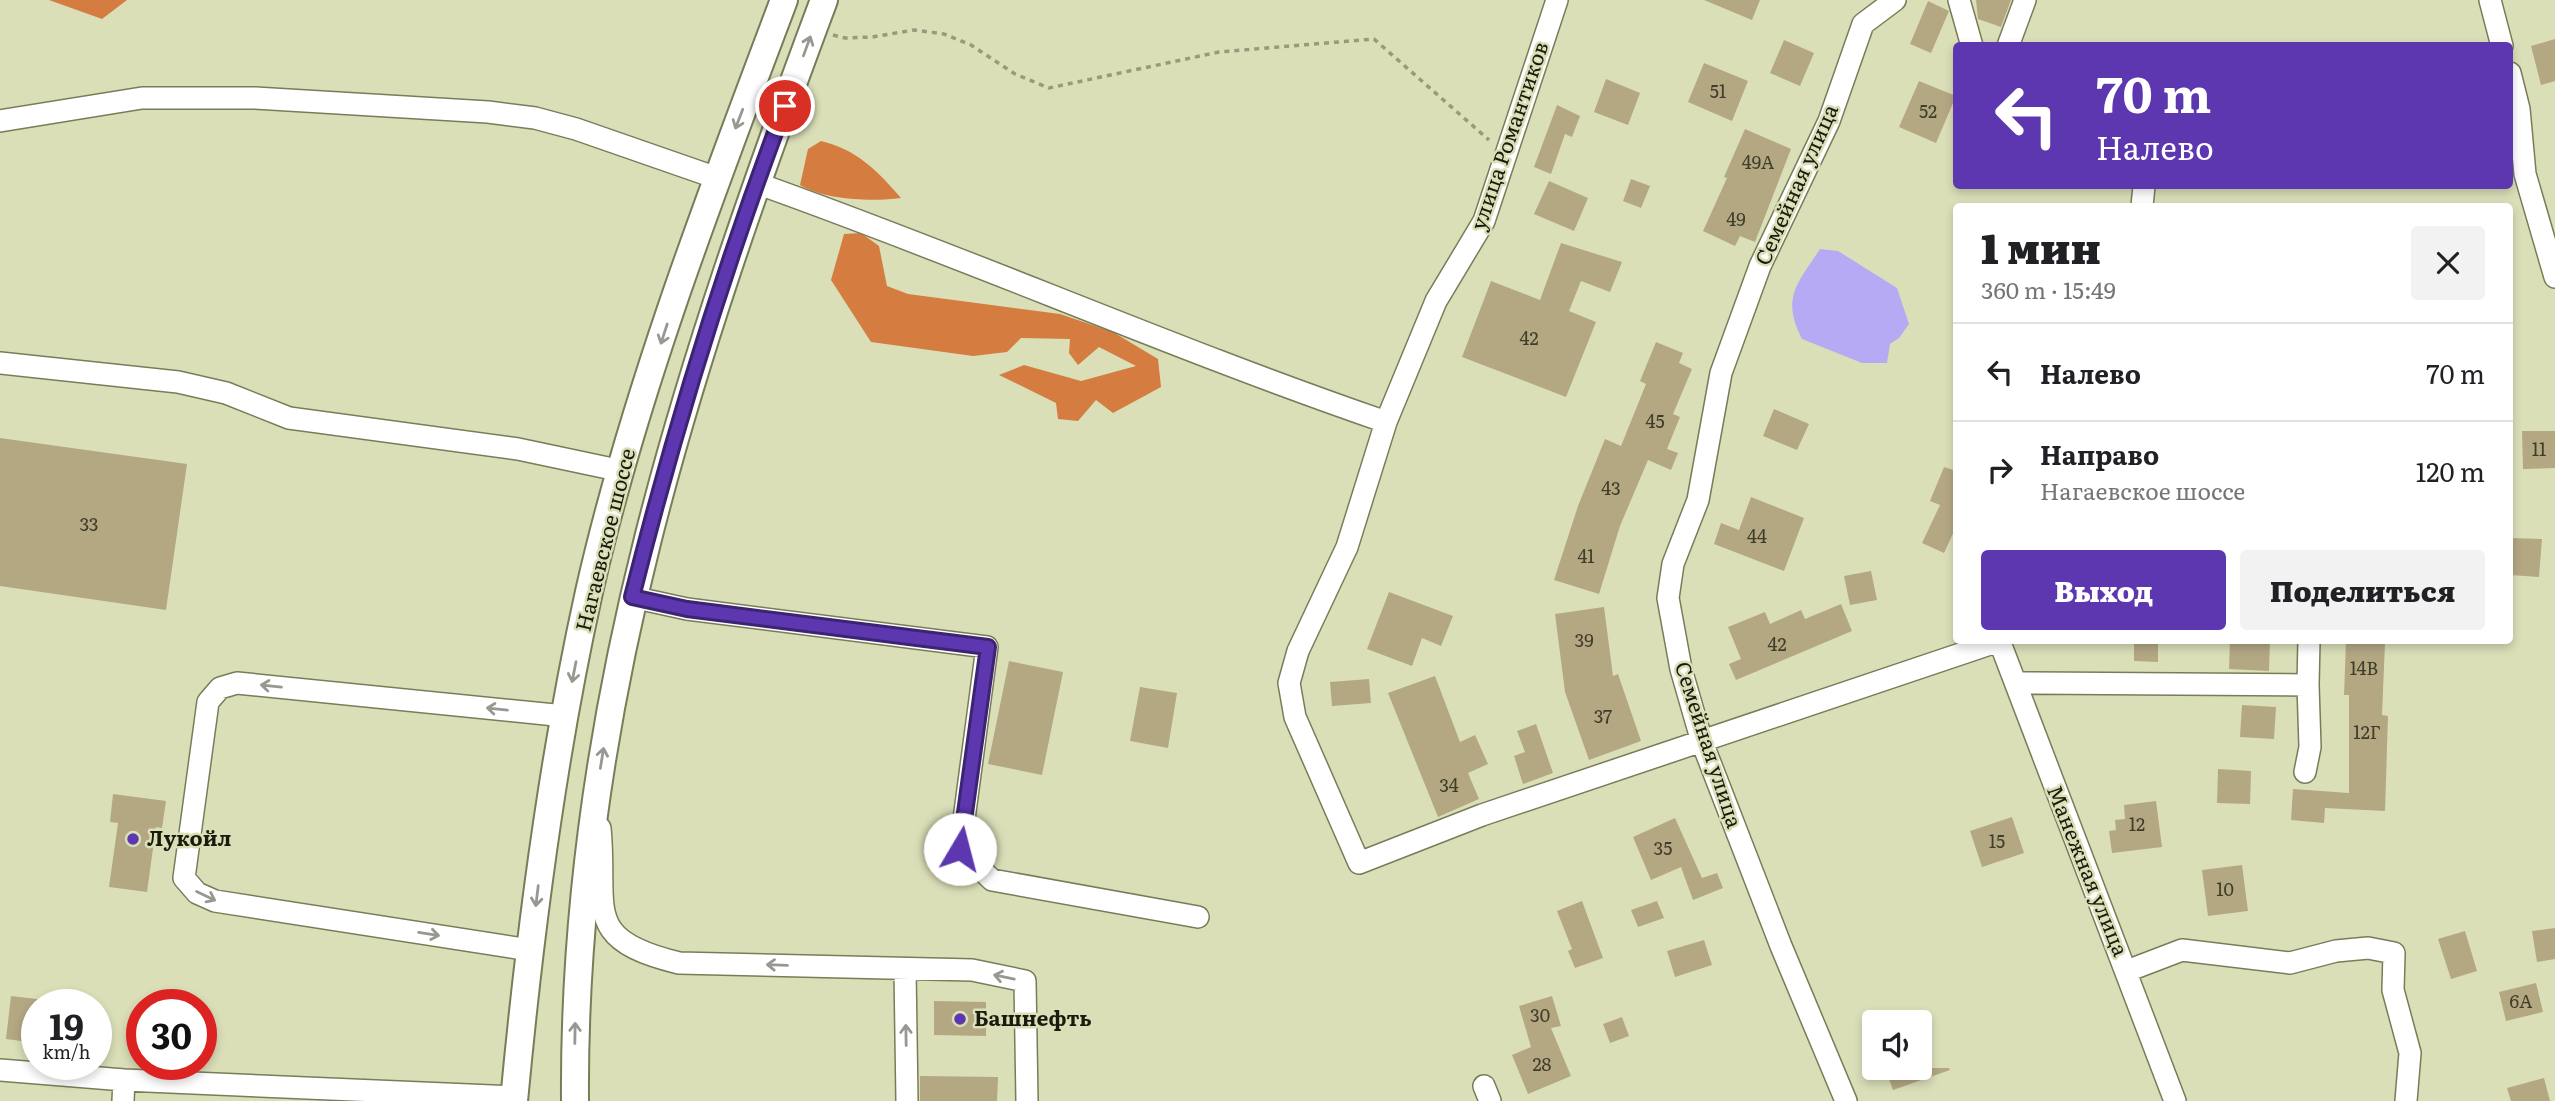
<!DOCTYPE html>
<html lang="ru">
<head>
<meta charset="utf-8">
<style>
  body { margin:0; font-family:Literata,serif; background:#f2f2f2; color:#202124; height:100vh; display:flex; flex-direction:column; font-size:26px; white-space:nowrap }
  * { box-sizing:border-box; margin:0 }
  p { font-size:23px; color:#757577 }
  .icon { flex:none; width:38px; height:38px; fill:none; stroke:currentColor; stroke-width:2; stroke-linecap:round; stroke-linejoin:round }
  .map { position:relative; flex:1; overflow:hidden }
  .details { position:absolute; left:1953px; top:203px; width:560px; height:441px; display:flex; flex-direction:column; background:#fff; border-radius:7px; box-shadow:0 4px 10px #0003 }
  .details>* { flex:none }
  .hud { position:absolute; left:1953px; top:42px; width:560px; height:147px; border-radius:7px; box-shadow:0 4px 10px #0003; background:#5d37af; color:#fff; overflow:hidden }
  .buttons { position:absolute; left:1862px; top:1010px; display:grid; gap:14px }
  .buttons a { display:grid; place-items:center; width:70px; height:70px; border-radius:7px; background:#fff; box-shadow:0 4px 10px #0003; font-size:35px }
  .speed { position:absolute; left:21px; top:989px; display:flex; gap:14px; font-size:35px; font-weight:700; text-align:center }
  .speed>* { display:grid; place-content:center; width:91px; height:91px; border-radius:50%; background:#fff; box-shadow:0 4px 10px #0003; line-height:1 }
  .speed small { font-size:18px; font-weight:400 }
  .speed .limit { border:10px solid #d22; background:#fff; color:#111 }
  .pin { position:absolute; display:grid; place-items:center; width:60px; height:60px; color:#fff; margin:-30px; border:4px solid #fff; border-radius:50%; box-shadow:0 2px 7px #0007 }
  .me { position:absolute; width:77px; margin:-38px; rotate:8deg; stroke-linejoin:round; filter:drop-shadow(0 0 5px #0008) }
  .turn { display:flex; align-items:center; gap:24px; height:147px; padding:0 28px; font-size:32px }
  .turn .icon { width:91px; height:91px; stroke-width:2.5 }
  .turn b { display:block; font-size:49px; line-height:60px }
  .round { display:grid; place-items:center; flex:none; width:74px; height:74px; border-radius:7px; background:#f2f2f2 }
  .summary { display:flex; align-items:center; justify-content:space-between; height:119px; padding:0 28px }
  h1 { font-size:42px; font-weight:800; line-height:52px }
  .primary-button { display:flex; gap:14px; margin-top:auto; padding:14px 28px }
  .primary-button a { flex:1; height:80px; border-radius:7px; background:#5d37af; color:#fff; font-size:28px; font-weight:800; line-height:80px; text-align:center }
  .primary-button a+a { background:#f2f2f2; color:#202124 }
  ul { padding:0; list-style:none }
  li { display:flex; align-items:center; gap:21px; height:98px; padding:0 28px; border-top:2px solid #e0e0e0 }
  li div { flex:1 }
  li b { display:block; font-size:26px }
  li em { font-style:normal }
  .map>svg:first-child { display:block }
  .forest { fill:#d57c40 }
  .water { fill:#b7aaf5 }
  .building { fill:#b4a883 }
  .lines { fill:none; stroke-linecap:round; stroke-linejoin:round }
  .minor-casing { stroke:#797c58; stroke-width:24 }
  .major-casing { stroke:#797c58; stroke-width:30 }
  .path { stroke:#989a7c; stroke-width:3.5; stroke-dasharray:5 5; stroke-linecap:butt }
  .minor { stroke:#fff; stroke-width:21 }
  .major { stroke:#fff; stroke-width:26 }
  .oneway { stroke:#989892 }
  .route-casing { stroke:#3c2472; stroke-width:18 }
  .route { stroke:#5d37af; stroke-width:12 }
  .poi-dot { fill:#5d37af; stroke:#dbdfb8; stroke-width:2.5 }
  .labels { text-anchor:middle; stroke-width:5; stroke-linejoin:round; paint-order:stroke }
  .number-label { font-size:18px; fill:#403e2a }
  .street-label { font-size:21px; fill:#1a1b0d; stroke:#dbdfb8 }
  .poi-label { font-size:21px; font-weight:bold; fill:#1a1b0d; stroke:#dbdfb8; text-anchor:start }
</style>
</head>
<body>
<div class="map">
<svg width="2555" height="1101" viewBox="0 0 2555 1101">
  <rect width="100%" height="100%" fill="#dbdfb8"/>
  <path class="forest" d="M 49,0 L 127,0 L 102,19 Z
    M 821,141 C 856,149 878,171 901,198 C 873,202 825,200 800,185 L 808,149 Z
    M 861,233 L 879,246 L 887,286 L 908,294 L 1060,314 L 1113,332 L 1158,359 L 1161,387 L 1113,413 L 1096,400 L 1078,421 L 1058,419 L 1056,403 L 999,375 L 1024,365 L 1081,381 L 1136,366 L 1099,347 L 1078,365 L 1069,353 L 1070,339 L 1021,338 L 1007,352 L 973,356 L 871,342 L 831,280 L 844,234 Z"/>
  <path class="water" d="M 1820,249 L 1838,251 L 1897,288 L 1909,324 L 1899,338 L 1890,344 L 1887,363 L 1862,363 L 1802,339 C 1781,298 1797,284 1820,249 Z"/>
  <path class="building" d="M 1704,0 L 1760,0 L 1752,20 Z
    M 1976,0 L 2011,0 L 2001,27 L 1978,19 Z
    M 1928,1 L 1949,11 L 1931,53 L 1910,44 Z
    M 2555,39 L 2555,81 L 2541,85 L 2531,46 Z
    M 1784,40 L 1814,53 L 1800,86 L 1770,73 Z
    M 1704,63 L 1748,81 L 1732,121 L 1688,102 Z
    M 1606,79 L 1640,93 L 1628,125 L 1594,112 Z
    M 1919,81 L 1956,96 L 1936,143 L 1899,127 Z
    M 1557,105 L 1580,116 L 1572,137 L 1565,134 L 1551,174 L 1534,167 Z
    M 1745,129 L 1791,149 L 1755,242 L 1740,236 L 1735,246 L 1703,231 L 1727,178 L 1724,177 Z
    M 1631,179 L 1650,186 L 1641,208 L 1623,201 Z
    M 1549,181 L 1588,198 L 1574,231 L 1534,214 Z
    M 1561,243 L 1622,262 L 1610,292 L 1581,281 L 1569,311 L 1596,322 L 1566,397 L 1462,357 L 1491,281 L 1540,300 Z
    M 1656,342 L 1683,353 L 1679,363 L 1692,369 L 1673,414 L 1680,417 L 1667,449 L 1678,453 L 1671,470 L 1648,460 L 1620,526 L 1599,594 L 1554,580 L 1578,506 L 1605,439 L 1621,446 L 1646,384 L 1640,381 Z
    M 1774,409 L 1809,424 L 1797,450 L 1763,436 Z
    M 2522,431 L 2555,431 L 2555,468 L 2523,469 Z
    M 0,438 L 187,464 L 166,610 L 0,586 Z
    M 1944,467 L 1956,471 L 1956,527 L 1944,553 L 1922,543 L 1940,505 L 1930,501 Z
    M 1751,497 L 1804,518 L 1784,571 L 1714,544 L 1721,523 L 1739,530 Z
    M 2510,538 L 2542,539 L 2539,577 L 2510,575 Z
    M 1871,571 L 1877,600 L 1850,605 L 1844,576 Z
    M 1389,592 L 1453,616 L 1441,646 L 1422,638 L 1412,666 L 1367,649 Z
    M 1841,604 L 1852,631 L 1736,680 L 1729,664 L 1741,659 L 1728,627 L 1765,612 L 1770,624 L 1801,610 L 1805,619 Z
    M 1604,607 L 1613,676 L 1618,674 L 1641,741 L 1589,760 L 1565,692 L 1555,614 Z
    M 2134,640 L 2158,640 L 2158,662 L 2134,661 Z
    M 2230,640 L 2270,640 L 2269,671 L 2229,669 Z
    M 2346,641 L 2385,643 L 2382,715 L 2388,716 L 2385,811 L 2325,808 L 2324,823 L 2291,820 L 2293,789 L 2349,793 L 2349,695 L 2344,695 Z
    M 1009,661 L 1063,672 L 1042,775 L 988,764 Z
    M 1435,676 L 1460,742 L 1475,735 L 1488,764 L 1468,773 L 1479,799 L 1438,817 L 1388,693 Z
    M 1369,679 L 1371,703 L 1332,706 L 1330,682 Z
    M 1140,687 L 1177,693 L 1168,748 L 1130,741 Z
    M 2242,705 L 2276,707 L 2274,739 L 2240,737 Z
    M 1536,724 L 1553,773 L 1523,784 L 1514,756 L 1525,752 L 1517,731 Z
    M 2218,769 L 2251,771 L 2250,804 L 2217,803 Z
    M 113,794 L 166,801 L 162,828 L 156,827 L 147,892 L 109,887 L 118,823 L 110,822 Z
    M 2156,801 L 2162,847 L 2112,853 L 2109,831 L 2116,830 L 2115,820 L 2125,819 L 2124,805 Z
    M 2012,817 L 2024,853 L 1982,867 L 1970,831 Z
    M 1675,818 L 1702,878 L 1717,873 L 1723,888 L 1693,900 L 1681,867 L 1651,880 L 1633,837 Z
    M 2242,865 L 2248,911 L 2208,916 L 2202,870 Z
    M 1582,901 L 1603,958 L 1575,968 L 1568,951 L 1572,949 L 1557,911 Z
    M 1657,901 L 1664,918 L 1638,927 L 1631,910 Z
    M 2555,928 L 2555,959 L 2537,962 L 2532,931 Z
    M 2465,931 L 2477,971 L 2451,979 L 2438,939 Z
    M 1704,940 L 1712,965 L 1675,977 L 1667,951 Z
    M 2536,983 L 2543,1012 L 2506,1021 L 2499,992 Z
    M 11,996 L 37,999 L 37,1043 L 6,1039 Z
    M 1552,996 L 1561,1026 L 1551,1028 L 1571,1076 L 1528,1094 L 1512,1055 L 1531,1047 L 1519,1006 Z
    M 934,1001 L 986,1002 L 986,1036 L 934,1035 Z
    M 1622,1017 L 1629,1036 L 1610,1043 L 1603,1024 Z
    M 1885,1068 L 1949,1068 L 1950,1070 L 1893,1090 Z
    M 920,1076 L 998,1077 L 997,1101 L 920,1101 Z
    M 2544,1078 L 2550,1101 L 2511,1101 L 2507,1088 Z"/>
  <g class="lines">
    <g class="minor-casing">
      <path id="minor" d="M 1557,0 L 1484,221 L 1436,301 L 1386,422 L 1347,547 L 1298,651 L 1289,683 L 1295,717 L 1359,863 L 1482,815 L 1999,641
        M 1959,0 L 1972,46
        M 2490,0 L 2502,46
        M 2008,46 L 2025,0
        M 2510,73 L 2519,109 L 2525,174 L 2555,277
        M 0,121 L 142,98 L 255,98 L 488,112 L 535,118 L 576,129 L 717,178
        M 756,183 C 968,258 1173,349 1386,422
        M 2142,206 L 2144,186
        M 0,363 L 178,382 L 226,393 L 289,418 L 518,449 L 622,471
        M 632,597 L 687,609 L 987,647 L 960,849 L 992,880 L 1198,917
        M 1999,640 L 2175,1101
        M 2016,683 L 2308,685 L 2309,640
        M 2305,772 L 2310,747 L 2308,685
        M 600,828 C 608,909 580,939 679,963 L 972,970 L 1025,981 L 1027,1101
        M 530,950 L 215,901 L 197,893 L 184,878 L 208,702 L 220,688 L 237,683 L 565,716
        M 905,969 L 907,1101
        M 2127,971 L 2182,950 L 2290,963 L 2336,951 L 2368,948 L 2394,953 L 2393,990 L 2410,1053 L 2406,1101
        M 0,1070 L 124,1080 L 123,1101
        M 124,1080 L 515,1097
        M 1484,1086 L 1490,1101
        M 1846,1101 L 1781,946 L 1702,742 L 1681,669 L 1668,598 L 1673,564 L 1698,500 L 1721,373 L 1760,266 L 1829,121 L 1863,24 L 1895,0"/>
    </g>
    <g class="major-casing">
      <path id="major" d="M 514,1101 C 530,930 552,759 589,592 C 634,393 712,191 784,0
        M 575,1101 C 572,711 689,361 824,0"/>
    </g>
    <path class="path" d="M 833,35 L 845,38 L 872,37 L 914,30 L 944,34 L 971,45 L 1015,74 L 1049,88 L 1219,52 L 1374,39 L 1489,140"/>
    <use href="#minor" class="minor"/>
    <use href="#major" class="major"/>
  </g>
  <defs><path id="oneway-shaft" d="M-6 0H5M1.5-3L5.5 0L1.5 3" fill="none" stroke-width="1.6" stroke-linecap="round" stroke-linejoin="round" transform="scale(1.75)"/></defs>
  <g class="oneway">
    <use href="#oneway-shaft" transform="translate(807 46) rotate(-70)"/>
    <use href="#oneway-shaft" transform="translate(739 119) rotate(111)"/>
    <use href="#oneway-shaft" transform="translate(664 334) rotate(108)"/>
    <use href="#oneway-shaft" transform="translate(574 672) rotate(101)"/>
    <use href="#oneway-shaft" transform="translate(271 686) rotate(-174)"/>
    <use href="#oneway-shaft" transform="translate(497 709) rotate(-174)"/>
    <use href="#oneway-shaft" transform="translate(602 758) rotate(-81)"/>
    <use href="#oneway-shaft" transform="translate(206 896) rotate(26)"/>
    <use href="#oneway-shaft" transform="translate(537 896) rotate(97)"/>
    <use href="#oneway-shaft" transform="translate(429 934) rotate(9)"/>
    <use href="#oneway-shaft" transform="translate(777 965) rotate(-178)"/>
    <use href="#oneway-shaft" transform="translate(1004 977) rotate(-168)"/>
    <use href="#oneway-shaft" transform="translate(575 1033) rotate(-89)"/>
    <use href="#oneway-shaft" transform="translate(906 1035) rotate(-91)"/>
  </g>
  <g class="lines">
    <g class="route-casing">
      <path id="route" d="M 785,106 C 724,267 674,430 632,597 L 687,609 L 988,647 L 960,849"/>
    </g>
    <use href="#route" class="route"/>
  </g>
  <g class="poi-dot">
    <circle cx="133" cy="839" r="7"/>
    <circle cx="960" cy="1019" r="7"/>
  </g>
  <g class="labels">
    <g class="number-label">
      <text x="1718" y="98">51</text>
      <text x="1928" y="118">52</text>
      <text x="1758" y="169">49А</text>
      <text x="1736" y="226">49</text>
      <text x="1529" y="345">42</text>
      <text x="1655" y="428">45</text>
      <text x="2539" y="456">11</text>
      <text x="1611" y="495">43</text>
      <text x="89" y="531">33</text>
      <text x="1757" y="543">44</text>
      <text x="1586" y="563">41</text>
      <text x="1584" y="647">39</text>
      <text x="1777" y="651">42</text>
      <text x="2364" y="675">14В</text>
      <text x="1603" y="723">37</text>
      <text x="2367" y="739">12Г</text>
      <text x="1449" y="792">34</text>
      <text x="2137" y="831">12</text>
      <text x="1997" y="848">15</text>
      <text x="1663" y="855">35</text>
      <text x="2225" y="896">10</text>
      <text x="2521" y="1008">6А</text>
      <text x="1540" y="1022">30</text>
      <text x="1542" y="1071">28</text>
    </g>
    <g class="street-label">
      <text transform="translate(1510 136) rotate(-71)" y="7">улица Романтиков</text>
      <text transform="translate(1797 185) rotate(-66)" y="7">Семейная улица</text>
      <text transform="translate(606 540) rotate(-76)" y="7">Нагаевское шоссе</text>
      <text transform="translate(1708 745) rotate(72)" y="7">Семейная улица</text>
      <text transform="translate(2087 871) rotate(68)" y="7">Манежная улица</text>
    </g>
    <g class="poi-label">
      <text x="147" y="846">Лукойл</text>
      <text x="974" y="1026">Башнефть</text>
    </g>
  </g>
</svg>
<div class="buttons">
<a><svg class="icon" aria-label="sound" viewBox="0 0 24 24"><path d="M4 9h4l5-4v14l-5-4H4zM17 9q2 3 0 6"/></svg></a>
</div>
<div class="speed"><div>19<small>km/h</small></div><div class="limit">30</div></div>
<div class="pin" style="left:785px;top:106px;background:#d93025"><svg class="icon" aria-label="arrive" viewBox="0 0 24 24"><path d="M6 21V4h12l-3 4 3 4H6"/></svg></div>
<svg class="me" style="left:960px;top:849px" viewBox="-20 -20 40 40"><circle r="19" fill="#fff"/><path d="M0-13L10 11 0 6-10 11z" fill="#5d37af"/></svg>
<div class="hud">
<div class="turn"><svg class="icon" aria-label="left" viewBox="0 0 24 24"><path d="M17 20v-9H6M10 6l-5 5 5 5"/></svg><div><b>70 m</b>Налево</div></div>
</div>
<section class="details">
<div class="summary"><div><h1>1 мин</h1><p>360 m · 15:49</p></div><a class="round"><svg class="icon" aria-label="close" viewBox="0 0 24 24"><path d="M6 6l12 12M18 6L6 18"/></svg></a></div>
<ul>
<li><svg class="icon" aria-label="left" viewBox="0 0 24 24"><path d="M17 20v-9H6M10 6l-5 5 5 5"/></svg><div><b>Налево</b></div><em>70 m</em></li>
<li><svg class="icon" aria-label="right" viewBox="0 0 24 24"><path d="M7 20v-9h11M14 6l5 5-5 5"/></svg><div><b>Направо</b><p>Нагаевское шоссе</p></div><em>120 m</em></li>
</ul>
<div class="primary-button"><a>Выход</a><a>Поделиться</a></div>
</section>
</div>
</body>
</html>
